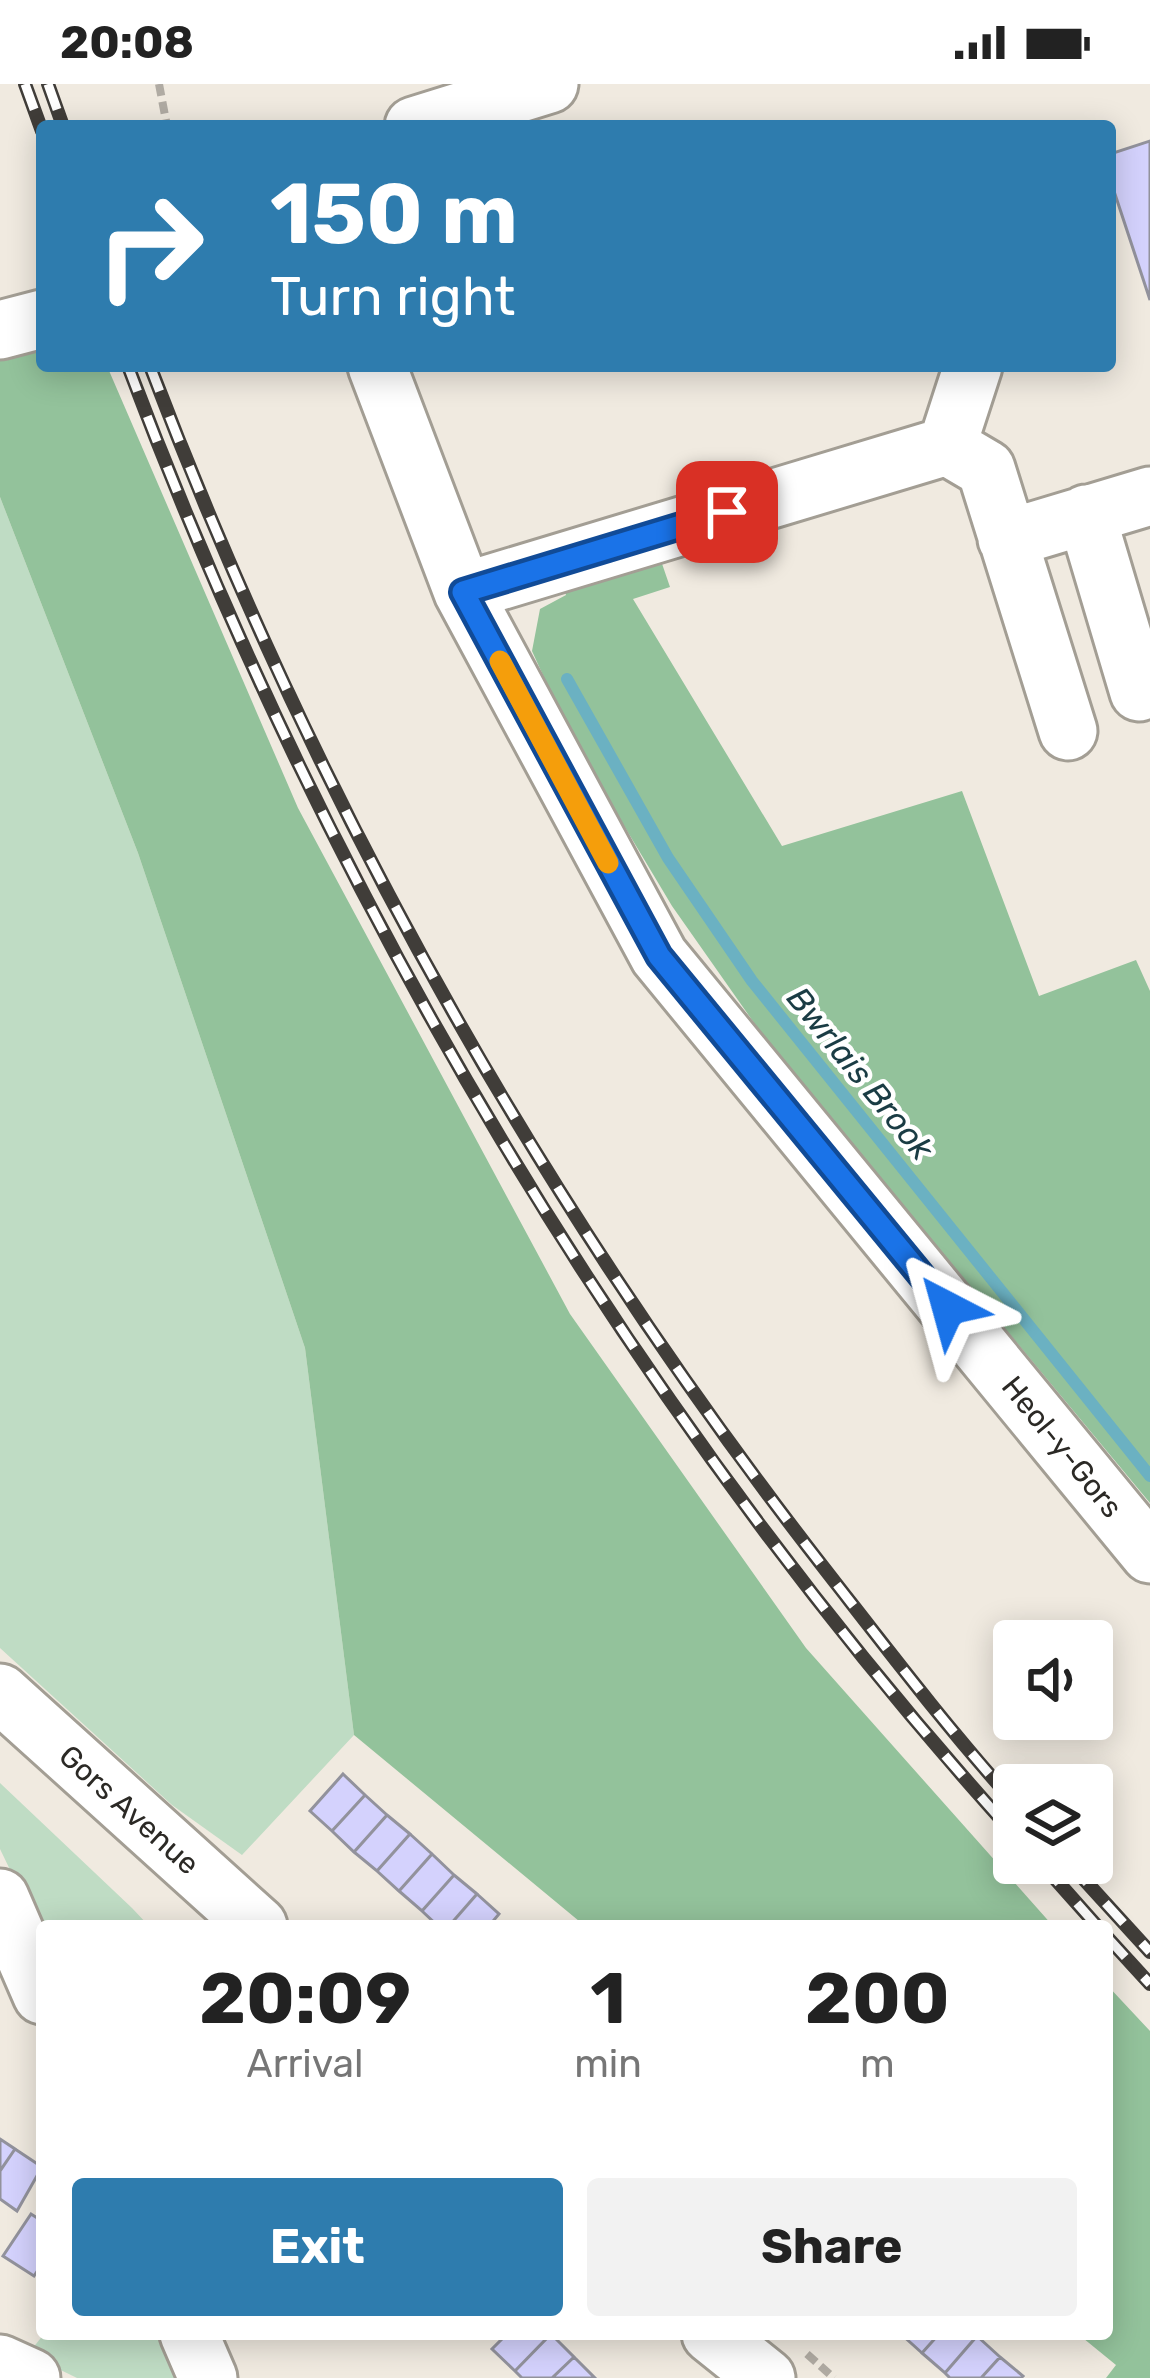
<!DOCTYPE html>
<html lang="en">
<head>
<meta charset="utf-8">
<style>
  body { margin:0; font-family:Rubik,sans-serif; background:#f2f2f2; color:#222; height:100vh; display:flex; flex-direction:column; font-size:45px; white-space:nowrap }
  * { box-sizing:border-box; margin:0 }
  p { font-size:39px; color:#767676 }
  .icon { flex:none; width:66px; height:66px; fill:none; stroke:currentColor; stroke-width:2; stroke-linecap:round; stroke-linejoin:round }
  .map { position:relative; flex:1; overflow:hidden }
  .drawer { position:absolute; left:36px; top:1836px; width:1077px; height:420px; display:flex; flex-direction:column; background:#fff; border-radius:12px; box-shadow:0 6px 30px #0003 }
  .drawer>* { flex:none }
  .top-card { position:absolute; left:36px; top:36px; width:1080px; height:252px; border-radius:12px; box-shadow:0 6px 30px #0003; background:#2e7cae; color:#fff; overflow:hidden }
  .controls { position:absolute; left:993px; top:1536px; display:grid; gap:24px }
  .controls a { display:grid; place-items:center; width:120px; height:120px; border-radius:12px; background:#fff; box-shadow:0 6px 30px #0003; font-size:60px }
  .pin { position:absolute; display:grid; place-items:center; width:102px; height:102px; color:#fff; margin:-51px; border-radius:24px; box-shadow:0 6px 18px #0006 }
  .me { position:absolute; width:132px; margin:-66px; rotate:321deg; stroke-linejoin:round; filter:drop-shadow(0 0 9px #0008) }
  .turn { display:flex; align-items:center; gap:42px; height:252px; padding:0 36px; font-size:54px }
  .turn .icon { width:156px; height:156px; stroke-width:2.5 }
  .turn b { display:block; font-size:84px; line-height:102px }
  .eta { display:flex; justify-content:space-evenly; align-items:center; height:204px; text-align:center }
  .eta b { font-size:72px; font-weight:700; line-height:84px }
  .primary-button { display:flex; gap:24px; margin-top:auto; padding:24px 36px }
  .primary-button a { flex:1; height:138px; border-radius:12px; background:#2e7cae; color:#fff; font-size:48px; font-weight:700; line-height:138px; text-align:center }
  .primary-button a+a { background:#f2f2f2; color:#222 }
  .status { display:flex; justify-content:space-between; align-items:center; height:84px; padding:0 60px; background:#fff; direction:ltr }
  .status svg { height:33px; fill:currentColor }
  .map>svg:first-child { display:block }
  .green { fill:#bfdcc4 }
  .forest { fill:#93c29b }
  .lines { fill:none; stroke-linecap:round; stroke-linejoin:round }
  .stream { stroke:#6bb1c2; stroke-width:12 }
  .building { fill:#d4d2fd; stroke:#92929c; stroke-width:3 }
  .minor-casing { stroke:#a39e94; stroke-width:63 }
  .path { stroke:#b0aba3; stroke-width:8; stroke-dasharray:12 6; stroke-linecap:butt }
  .minor { stroke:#fff; stroke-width:57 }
  .rail-casing { stroke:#403d39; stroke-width:14 }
  .rail { stroke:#fff; stroke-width:9; stroke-dasharray:27; stroke-linecap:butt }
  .route-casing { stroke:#114b97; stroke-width:30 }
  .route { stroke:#1a73e8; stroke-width:21 }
  .slow { stroke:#f59e0b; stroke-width:21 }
  .labels { text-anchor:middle; stroke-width:9; stroke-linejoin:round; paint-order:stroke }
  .street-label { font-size:30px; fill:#2b2925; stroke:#fff }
  .water-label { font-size:33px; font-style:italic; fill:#1a3c44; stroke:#fff }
</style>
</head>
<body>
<div class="status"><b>20:08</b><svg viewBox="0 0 49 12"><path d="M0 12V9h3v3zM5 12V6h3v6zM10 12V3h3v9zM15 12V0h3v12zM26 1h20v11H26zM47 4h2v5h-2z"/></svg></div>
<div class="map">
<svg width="1150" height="2294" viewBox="0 0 1150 2294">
  <rect width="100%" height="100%" fill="#f0eae0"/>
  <path class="green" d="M 0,413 L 138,769 L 305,1264 L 354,1651 L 242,1771 L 172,1721 L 0,1564 Z
    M 0,1699 L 132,1824 L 149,1842 L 42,1842 L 42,1852 L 0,1765 Z
    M 44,2250 L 165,2250 L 184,2294 L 77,2294 L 28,2270 Z"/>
  <path class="forest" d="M 42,252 L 42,282 L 107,282 L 298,724 L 570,1230 L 806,1564 L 1053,1842 L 585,1842 L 354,1651 L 305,1264 L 138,769 L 0,413 L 0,264 Z
    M 658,468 L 670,503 L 633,515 L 782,762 L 962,707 L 1039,912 L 1136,876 L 1150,907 L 1150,1419 L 771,963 L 672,822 L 571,653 L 532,567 L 540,525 L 566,511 L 562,499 Z
    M 1107,1901 L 1150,1947 L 1150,2294 L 1106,2294 L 1116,2281 L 1078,2250 L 1107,2250 Z"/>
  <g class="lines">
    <path class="stream" d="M 567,595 L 668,774 L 752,897 L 1150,1392"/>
  </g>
  <path class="building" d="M 1150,57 L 1150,216 L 1110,95 L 1110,70 Z
    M 343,1690 L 365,1711 L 332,1747 L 310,1727 Z
    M 365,1711 L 387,1731 L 354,1768 L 332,1747 Z
    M 387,1731 L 410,1750 L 377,1787 L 354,1768 Z
    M 410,1750 L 432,1770 L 399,1807 L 377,1787 Z
    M 432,1770 L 454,1791 L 422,1827 L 399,1807 Z
    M 454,1791 L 477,1810 L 449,1842 L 438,1842 L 422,1827 Z
    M 477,1810 L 499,1830 L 489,1842 L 449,1842 Z
    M 0,2055 L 15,2065 L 0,2087 Z
    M 15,2065 L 42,2083 L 17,2127 L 0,2115 L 0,2087 Z
    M 31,2130 L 42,2137 L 42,2180 L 34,2192 L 3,2172 Z
    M 507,2250 L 551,2250 L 515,2287 L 492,2265 Z
    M 551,2250 L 574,2273 L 552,2294 L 522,2294 L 515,2287 Z
    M 901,2250 L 939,2250 L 922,2269 Z
    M 939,2250 L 977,2252 L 945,2289 L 922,2269 Z
    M 977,2252 L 1000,2273 L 981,2294 L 950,2294 L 945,2289 Z
    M 574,2273 L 595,2294 L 552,2294 Z
    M 1000,2273 L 1023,2292 L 1021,2294 L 981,2294 Z"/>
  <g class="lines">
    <g class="minor-casing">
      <path id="minor" d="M 414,42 L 549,0
        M 0,246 L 42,235
        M 377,282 L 463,508 L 659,872 L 1150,1470
        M 973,282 L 947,362 L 986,385 L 1068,647
        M 1086,430 L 1139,608 L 1150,604
        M 1007,455 L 1150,412
        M 463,508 L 947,362
        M 0,1609 L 258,1842
        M 0,1814 L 42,1911
        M 189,2250 L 208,2294
        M 711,2250 L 766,2294
        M 0,2280 L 31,2294"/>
    </g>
    <path class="path" d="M 159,0 L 167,42
      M 807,2270 L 834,2294"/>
    <use href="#minor" class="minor"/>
    <g class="rail-casing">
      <path id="rail" d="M 25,0 L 42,47
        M 48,0 L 63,42
        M 128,282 C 330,819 629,1323 1014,1750
        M 150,282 C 316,719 543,1125 831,1493 C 891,1570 949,1646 1014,1718
        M 1041,1779 L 1097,1842
        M 1069,1779 L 1150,1868
        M 1107,1853 L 1150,1900"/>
    </g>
    <use href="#rail" class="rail"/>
  </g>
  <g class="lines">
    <g class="route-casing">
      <path id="route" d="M 727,428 L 463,508 L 659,872 L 948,1224"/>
    </g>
    <use href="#route" class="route"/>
    <path class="slow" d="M 500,577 L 608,779"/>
  </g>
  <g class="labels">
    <g class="street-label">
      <text transform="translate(1062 1363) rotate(51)" y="10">Heol-y-Gors</text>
      <text transform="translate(129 1726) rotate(42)" y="10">Gors Avenue</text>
    </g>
    <g class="water-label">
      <text transform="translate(861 989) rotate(51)" y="12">Bwrlais Brook</text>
    </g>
  </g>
</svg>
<div class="controls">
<a><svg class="icon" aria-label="sound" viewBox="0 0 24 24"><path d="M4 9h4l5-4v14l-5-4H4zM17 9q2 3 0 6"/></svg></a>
<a><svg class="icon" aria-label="layers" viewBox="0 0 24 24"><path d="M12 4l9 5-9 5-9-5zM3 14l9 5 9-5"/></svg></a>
</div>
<div class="pin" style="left:727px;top:428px;background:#d93025"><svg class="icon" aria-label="arrive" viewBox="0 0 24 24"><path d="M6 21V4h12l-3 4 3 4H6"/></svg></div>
<svg class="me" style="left:948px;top:1224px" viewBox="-20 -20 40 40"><path d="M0-17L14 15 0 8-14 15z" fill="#1a73e8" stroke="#fff" stroke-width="4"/></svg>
<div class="top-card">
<div class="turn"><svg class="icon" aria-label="right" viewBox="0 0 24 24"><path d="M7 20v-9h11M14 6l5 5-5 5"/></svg><div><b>150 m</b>Turn right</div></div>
</div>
<section class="drawer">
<div class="eta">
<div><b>20:09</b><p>Arrival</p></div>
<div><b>1</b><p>min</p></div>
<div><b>200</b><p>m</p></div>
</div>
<div class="primary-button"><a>Exit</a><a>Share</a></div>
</section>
</div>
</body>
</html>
